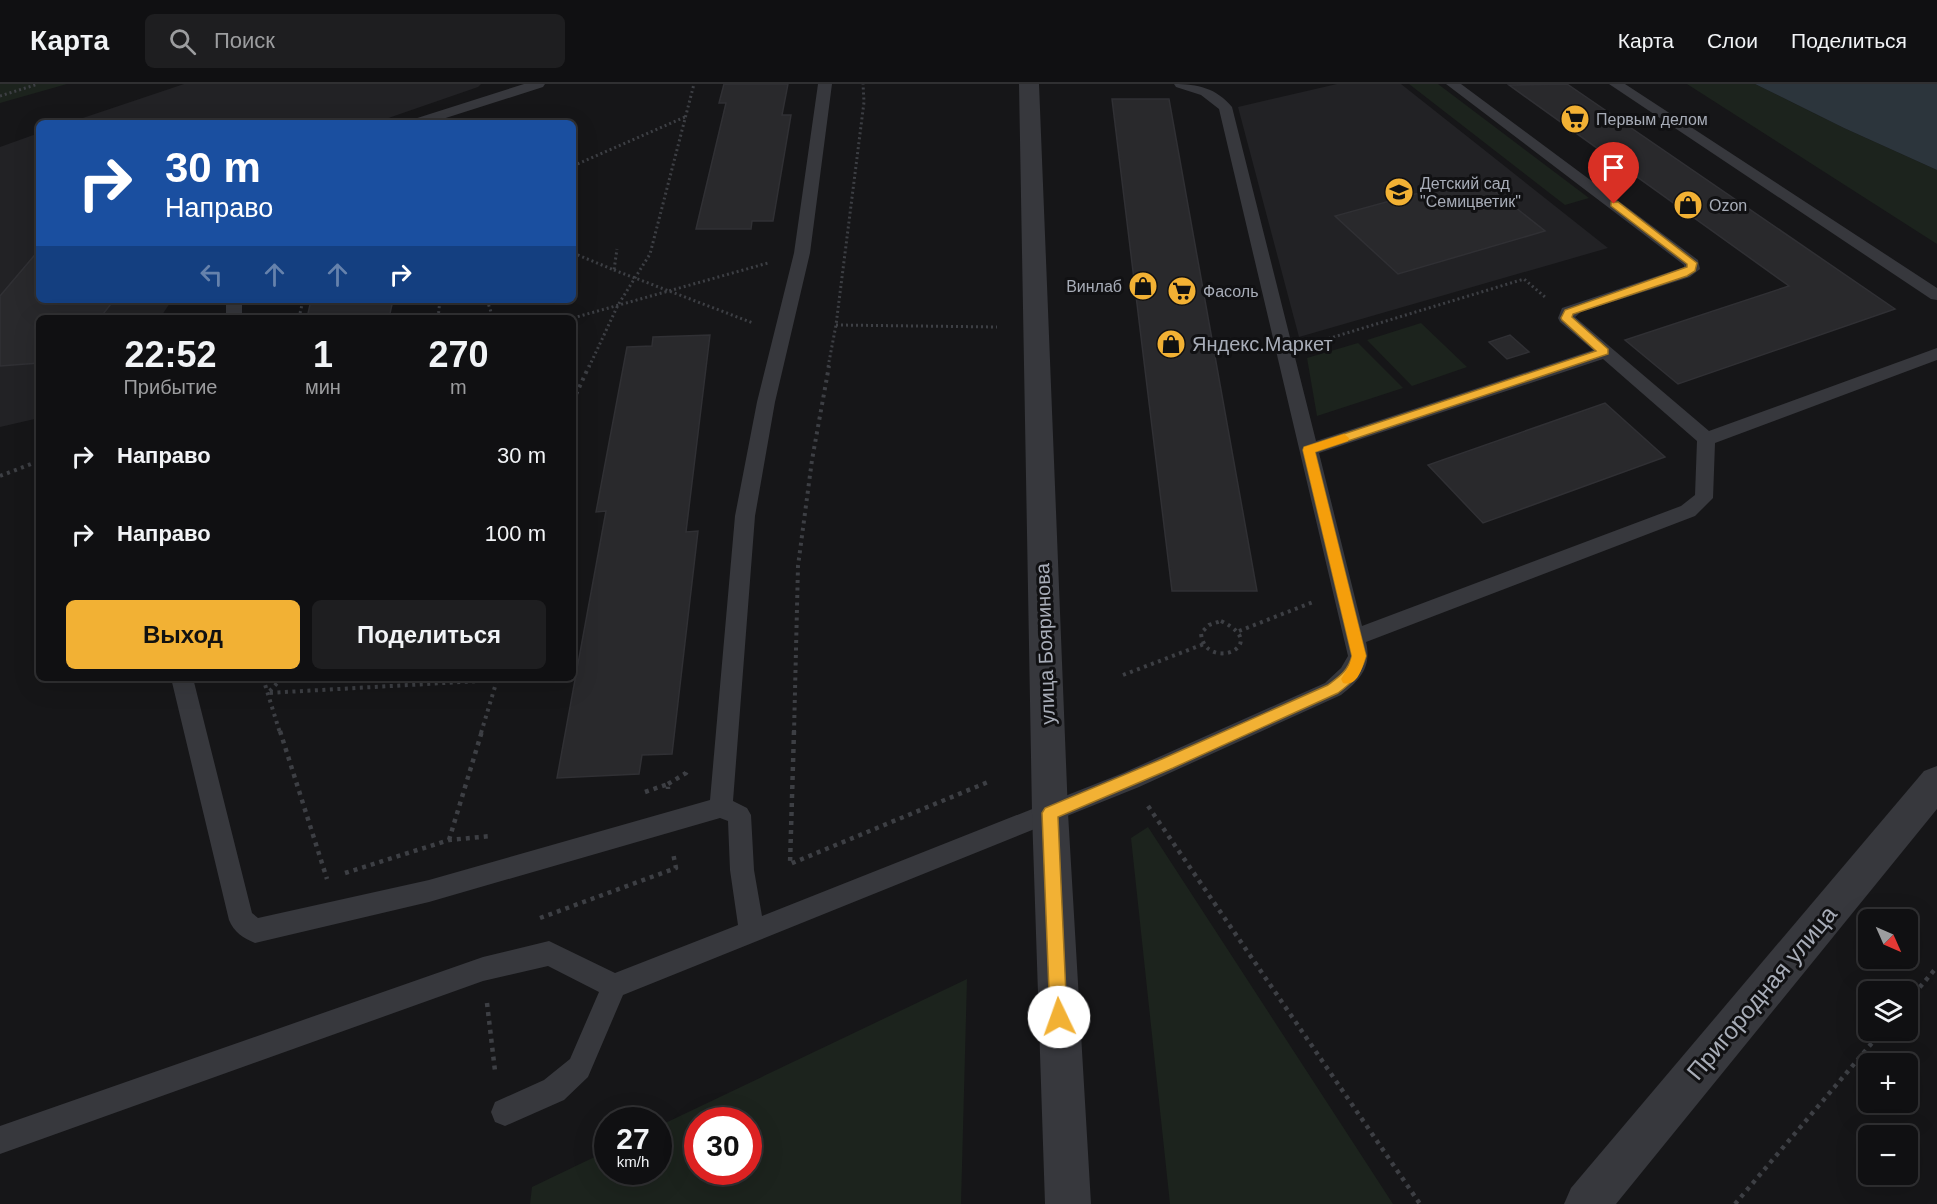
<!DOCTYPE html>
<html lang="ru">
<head>
<meta charset="utf-8">
<style>
  body { margin:0; font-family:Arial,sans-serif; background:#1e1e20; color:#f1f3f6; height:100vh; display:flex; flex-direction:column; font-size:22px; white-space:nowrap }
  * { box-sizing:border-box; margin:0 }
  p { font-size:20px; color:#9c9d9f }
  .icon { flex:none; width:33px; height:33px; fill:none; stroke:currentColor; stroke-width:2; stroke-linecap:round; stroke-linejoin:round }
  .map { position:relative; flex:1; overflow:hidden }
  .details { position:absolute; left:36px; top:231px; width:540px; height:366px; display:flex; flex-direction:column; background:#101012; border-radius:9px; box-shadow:0 6px 24px #0002,0 0 0 2px #303032 }
  .details>* { flex:none }
  .banner { position:absolute; left:36px; top:36px; width:540px; height:183px; border-radius:9px; box-shadow:0 6px 24px #0002,0 0 0 2px #303032; background:#1a4fa0; color:#fff; overflow:hidden }
  .needle { width:39px; rotate:135deg }
  .tools { position:absolute; left:1858px; top:825px; display:grid; gap:12px }
  .tools a { display:grid; place-items:center; width:60px; height:60px; border-radius:9px; background:#101012; box-shadow:0 6px 24px #0002,0 0 0 2px #303032; font-size:30px }
  .speed { position:absolute; left:594px; top:1023px; display:flex; gap:12px; font-size:30px; font-weight:700; text-align:center }
  .speed>* { display:grid; place-content:center; width:78px; height:78px; border-radius:50%; background:#101012; box-shadow:0 6px 24px #0002,0 0 0 2px #303032; line-height:1 }
  .speed small { font-size:15px; font-weight:400 }
  .speed .limit { border:9px solid #d22; background:#fff; color:#111 }
  .pin { position:absolute; display:grid; place-items:center; width:51px; height:51px; color:#fff; margin:-62px -26px; border-radius:50% 50% 50% 0; rotate:-45deg; box-shadow:0 0 6px #0007 }
  .pin .icon { rotate:45deg }
  .me { position:absolute; width:66px; margin:-33px; rotate:357deg; stroke-linejoin:round; filter:drop-shadow(0 0 4px #0008) }
  .turn { display:flex; align-items:center; gap:21px; height:126px; padding:0 30px; font-size:27px }
  .turn .icon { width:78px; height:78px; stroke-width:2.5 }
  .turn b { display:block; font-size:42px; line-height:51px }
  .lanes { display:flex; align-items:center; height:57px; padding:0 30px; background:#0003; justify-content:center; gap:30px; direction:ltr }
  .lanes .off { opacity:.35 }
  .eta { display:flex; justify-content:space-evenly; align-items:center; height:102px; text-align:center }
  .eta b { font-size:36px; font-weight:700; line-height:42px }
  .button { display:flex; gap:12px; margin-top:auto; padding:12px 30px }
  .button a { flex:1; height:69px; border-radius:9px; background:#f2b134; color:#111; font-size:24px; font-weight:700; line-height:69px; text-align:center }
  .button a+a { background:#1e1e20; color:#f1f3f6 }
  ul { padding:0; list-style:none }
  li { display:flex; align-items:center; gap:18px; height:78px; padding:0 30px }
  li div { flex:1 }
  li b { display:block; font-size:22px }
  li em { font-style:normal }
  header { display:flex; align-items:center; gap:36px; box-sizing:border-box; height:84px; padding:0 30px; background:#101012; border-bottom:2px solid #303032 }
  header strong { font-size:28px }
  nav { display:flex; gap:33px; margin-inline-start:auto; font-size:21px }
  .search { width:420px; height:54px; background:#1e1e20; display:flex; align-items:center; gap:15px; box-sizing:border-box; padding:0 21px; border-radius:9px; color:#9c9d9f; font-size:22px }
  .map>svg:first-child { display:block }
  .built { fill:#222225 }
  .green { fill:#1c231d; fill-rule:evenodd }
  .water { fill:#2c353c }
  .building { fill:#29292c; stroke:#303034; stroke-width:1.5 }
  .lines { fill:none; stroke-linecap:round; stroke-linejoin:round }
  .path-far2 { stroke:#3d3f44; stroke-width:3; stroke-dasharray:2 3; stroke-linecap:butt }
  .path-far1 { stroke:#3d3f44; stroke-width:4; stroke-dasharray:3 4.5; stroke-linecap:butt }
  .path { stroke:#3d3f44; stroke-width:4.5; stroke-dasharray:4 5; stroke-linecap:butt }
  .service { fill:#37383d; fill-rule:evenodd }
  .minor { fill:#37383d; fill-rule:evenodd }
  .tertiary { fill:#37383d; fill-rule:evenodd }
  .route { fill:#f2b134; stroke:#9d7322; stroke-width:1.5 }
  .slow { fill:#f59e0b }
  .labels { text-anchor:middle; stroke-width:6; stroke-linejoin:round; paint-order:stroke }
  .far-poi-label { font-size:16px; fill:#a8adb8; stroke:#111113; text-anchor:start }
  .poi-label { font-size:20px; fill:#a8adb8; stroke:#111113; text-anchor:start }
  .street-label { font-size:20px; fill:#a8adb8; stroke:#111113 }
  .near-street-label { font-size:24px; fill:#a8adb8; stroke:#111113 }
</style>
</head>
<body>
<header>
<strong>Карта</strong>
<div class="search"><svg class="icon" aria-label="search" viewBox="0 0 24 24"><circle cx="10" cy="10" r="6"/><path d="M15 15l6 6"/></svg>Поиск</div>
<nav><a>Карта</a><a>Слои</a><a>Поделиться</a></nav>
</header>
<div class="map">
<svg width="1937" height="1120" viewBox="0 0 1937 1120">
  <rect width="100%" height="100%" fill="#161618"/>
  <path class="built" d="M 184,0 L 481,0 L 478,3 L 374,39 L 68,39 Z
    M 1337,0 L 1401,0 L 1608,164 L 1299,253 L 1238,23 Z
    M 39,49 L 39,216 L 172,216 L 160,234 L 39,234 L 39,334 L 0,343 L 0,63 Z"/>
  <path class="green" d="M 0,0 L 67,0 L 0,19 Z
    M 1409,0 L 1438,0 L 1589,114 L 1565,121 Z
    M 1687,0 L 1755,0 L 1844,44 L 1937,86 L 1937,160 Z
    M 1421,239 L 1467,283 L 1412,302 L 1367,256 Z
    M 1358,259 L 1403,304 L 1317,332 L 1307,274 Z
    M 1148,743 L 1393,1120 L 1170,1120 L 1131,754 Z
    M 967,895 L 961,1120 L 530,1120 L 532,1103 L 607,1067 L 608,1088 L 658,1088 L 659,1042 ZM 698,1036 L 748,1036 L 748,1088 L 698,1088 Z"/>
  <path class="water" d="M 1755,0 L 1937,0 L 1937,86 L 1844,44 Z"/>
  <path class="building" d="M 724,0 L 788,0 L 782,31 L 791,31 L 773,137 L 752,137 L 751,145 L 696,145 L 726,19 L 719,19 Z
    M 1567,0 L 1895,225 L 1678,300 L 1625,256 L 1789,202 L 1509,1 Z
    M 1112,15 L 1169,15 L 1257,507 L 1172,507 Z
    M 1477,93 L 1545,147 L 1398,190 L 1335,132 Z
    M 39,166 L 39,216 L 114,216 L 100,234 L 39,234 L 39,279 L 0,282 L 0,212 Z
    M 311,216 L 393,216 L 389,234 L 307,234 Z
    M 710,251 L 686,448 L 698,447 L 672,670 L 642,671 L 639,690 L 557,694 L 606,427 L 596,428 L 627,263 L 652,262 L 653,253 Z
    M 1510,251 L 1529,268 L 1507,275 L 1489,258 Z
    M 1605,319 L 1665,373 L 1483,439 L 1428,381 Z"/>
  <g class="lines">
    <path class="path-far2" d="M 0,12 L 38,0
      M 573,82 L 685,33
      M 573,169 L 614,186 L 617,165
      M 614,186 L 753,239
      M 487,216 L 493,234
      M 299,234 L 303,216
      M 438,234 L 440,216
      M 573,234 L 768,179
      M 836,241 L 997,243
      M 1314,259 L 1524,195 L 1545,213
      M 589,283 L 618,221 L 650,170 L 694,0
      M 828,283 L 836,241 L 864,18 L 863,0"/>
    <path class="path-far1" d="M 573,317 L 589,282
      M 0,392 L 39,377
      M 1221,537 C 1274,562 1204,589 1201,549 L 1209,541 Z
      M 1239,547 L 1313,518
      M 1123,591 L 1204,560
      M 263,594 L 280,649
      M 282,594 L 268,609 L 497,596
      M 481,649 L 497,596
      M 794,649 L 798,482 L 812,376 L 829,282"/>
    <path class="path" d="M 280,647 L 327,795
      M 794,647 L 790,780 L 988,698
      M 668,700 L 686,689 L 688,685
      M 645,708 L 668,700 L 668,705
      M 1148,722 L 1420,1120
      M 449,756 L 482,647
      M 345,789 L 449,756 L 491,752
      M 540,834 L 676,784 L 673,769
      M 1908,917 L 1937,883
      M 487,919 L 495,987
      M 1735,1120 L 1883,946"/>
    <path class="service" d="M 524,0 L 545,0 L 543,3 L 430,39 L 409,39 L 411,36 Z
      M 818,0 L 832,0 L 810,169 L 775,318 L 755,432 L 733,717 L 747,724 L 751,731 L 754,786 L 762,832 L 1123,689 L 1325,599 L 1341,584 L 1348,572 L 1219,25 L 1201,11 L 1176,3 L 1174,0 C 1198,0 1216,4 1232,23 L 1316,357 L 1593,266 L 1560,238 L 1558,234 L 1562,224 L 1684,183 L 1684,181 L 1446,0 L 1461,0 L 1698,176 L 1700,185 L 1690,193 L 1581,228 L 1575,233 L 1709,347 L 1937,264 L 1937,276 L 1715,359 L 1713,414 L 1695,432 L 1366,558 C 1372,583 1360,596 1341,611 L 1139,703 L 623,911 L 588,993 L 564,1016 L 505,1042 L 495,1038 L 491,1028 L 495,1018 L 544,996 L 570,975 L 599,908 L 548,882 L 483,897 L 0,1070 L 0,1042 L 483,873 L 549,857 L 615,889 L 738,841 L 730,786 L 728,737 L 720,734 L 429,818 L 255,859 C 243,854 234,848 229,836 L 171,594 L 193,594 L 252,829 L 258,834 L 429,796 L 710,716 L 735,432 L 757,318 L 794,169 ZM 1603,275 L 1697,357 L 1695,411 L 1681,422 L 1362,542 L 1319,369 Z
      M 1609,0 L 1625,0 L 1937,204 L 1937,216 L 1931,215 Z
      M 226,216 L 242,216 L 242,234 L 226,234 Z"/>
    <path class="minor" d="M 1019,0 L 1039,0 L 1068,729 L 1091,1120 L 1045,1120 L 1032,729 Z"/>
    <path class="tertiary" d="M 1937,682 L 1937,725 L 1616,1120 L 1564,1120 L 1571,1104 L 1924,687 Z"/>
  </g>
  <path class="route" d="M 1611,118 L 1618,118 L 1697,179 L 1695,187 L 1687,192 L 1573,230 L 1572,233 L 1608,265 L 1608,270 L 1315,368 L 1366,572 C 1361,590 1353,598 1338,609 L 1173,684 L 1058,733 L 1067,933 L 1065,939 L 1059,942 L 1053,939 L 1050,933 L 1042,729 L 1045,724 L 1162,675 L 1328,601 C 1340,592 1348,587 1352,572 L 1303,366 L 1304,363 L 1596,267 L 1562,236 L 1561,234 L 1565,226 L 1687,183 L 1687,180 L 1611,122 Z"/>
  <path class="slow" d="M 1344,350 L 1349,354 L 1348,357 L 1315,368 L 1366,572 C 1362,584 1358,603 1343,599 L 1341,595 L 1349,582 L 1352,572 L 1303,366 L 1304,363 Z"/>
  <defs>
    <g id="supermarket-disc" transform="scale(1.5)"><circle r="9.5" fill="#f2b134" stroke="#111113"/><path d="M-6-5.5h2.5l.6 2H6L4.5 2H-2.5L-4.4-4H-6ZM-1.5 3.2a1.3 1.3 0 1 0 .1 0ZM3 3.2a1.3 1.3 0 1 0 .1 0Z" fill="#111"/></g>
    <g id="school-disc" transform="scale(1.5)"><circle r="9.5" fill="#f2b134" stroke="#111113"/><path d="M0-5L7-2L0 1L-7-2ZM-4 1L0 2.5L4 1V4Q0 6-4 4Z" fill="#111"/></g>
    <g id="shop-disc" transform="scale(1.5)"><circle r="9.5" fill="#f2b134" stroke="#111113"/><path d="M-5-2.5h2.3a2.7 3.5 0 0 1 5.4 0H5L5.5 6h-11ZM-1.5-2.5h3a1.5 2.3 0 0 0-3 0Z" fill="#111"/></g>
  </defs>
  <g fill-rule="evenodd">
    <use href="#supermarket-disc" x="1575" y="35"/>
    <use href="#school-disc" x="1399" y="108"/>
    <use href="#shop-disc" x="1688" y="121"/>
    <use href="#shop-disc" x="1143" y="202"/>
    <use href="#supermarket-disc" x="1182" y="207"/>
    <use href="#shop-disc" x="1171" y="260"/>
  </g>
  <g class="labels">
    <g class="far-poi-label">
      <text x="1596" y="41">Первым делом</text>
      <text x="1420" y="105">Детский сад<tspan x="1420" dy="18">"Семицветик"</tspan></text>
      <text x="1709" y="127">Ozon</text>
      <text x="1122" y="208" text-anchor="end">Винлаб</text>
      <text x="1203" y="213">Фасоль</text>
    </g>
    <g class="poi-label">
      <text x="1192" y="267">Яндекс.Маркет</text>
    </g>
    <g class="street-label">
      <text transform="translate(1045 560) rotate(-92)" y="7">улица Бояринова</text>
    </g>
    <g class="near-street-label">
      <text transform="translate(1762 909) rotate(-50)" y="8">Пригородная улица</text>
    </g>
  </g>
</svg>
<div class="tools">
<a><svg class="needle" viewBox="-14 -14 28 28"><path d="M0-13l5 13h-10z" fill="#e53935"/><path d="M0 13l5-13h-10z" fill="#9c9d9f"/></svg></a>
<a><svg class="icon" aria-label="layers" viewBox="0 0 24 24"><path d="M12 4l9 5-9 5-9-5zM3 14l9 5 9-5"/></svg></a>
<a>+</a>
<a>−</a>
</div>
<div class="speed"><div>27<small>km/h</small></div><div class="limit">30</div></div>
<div class="pin" style="left:1614px;top:120px;background:#d93025"><svg class="icon" aria-label="arrive" viewBox="0 0 24 24"><path d="M6 21V4h12l-3 4 3 4H6"/></svg></div>
<svg class="me" style="left:1059px;top:933px" viewBox="-20 -20 40 40"><circle r="19" fill="#fff"/><path d="M0-13L10 11 0 6-10 11z" fill="#f2b134"/></svg>
<div class="banner">
<div class="turn"><svg class="icon" aria-label="right" viewBox="0 0 24 24"><path d="M7 20v-9h11M14 6l5 5-5 5"/></svg><div><b>30 m</b>Направо</div></div>
<div class="lanes"><svg class="icon off" aria-label="left" viewBox="0 0 24 24"><path d="M17 20v-9H6M10 6l-5 5 5 5"/></svg><svg class="icon off" aria-label="ahead" viewBox="0 0 24 24"><path d="M12 20V5M6 11l6-6 6 6"/></svg><svg class="icon off" aria-label="ahead" viewBox="0 0 24 24"><path d="M12 20V5M6 11l6-6 6 6"/></svg><svg class="icon" aria-label="right" viewBox="0 0 24 24"><path d="M7 20v-9h11M14 6l5 5-5 5"/></svg></div>
</div>
<section class="details">
<div class="eta">
<div><b>22:52</b><p>Прибытие</p></div>
<div><b>1</b><p>мин</p></div>
<div><b>270</b><p>m</p></div>
</div>
<ul>
<li><svg class="icon" aria-label="right" viewBox="0 0 24 24"><path d="M7 20v-9h11M14 6l5 5-5 5"/></svg><div><b>Направо</b></div><em>30 m</em></li>
<li><svg class="icon" aria-label="right" viewBox="0 0 24 24"><path d="M7 20v-9h11M14 6l5 5-5 5"/></svg><div><b>Направо</b></div><em>100 m</em></li>
</ul>
<div class="button"><a>Выход</a><a>Поделиться</a></div>
</section>
</div>
</body>
</html>
